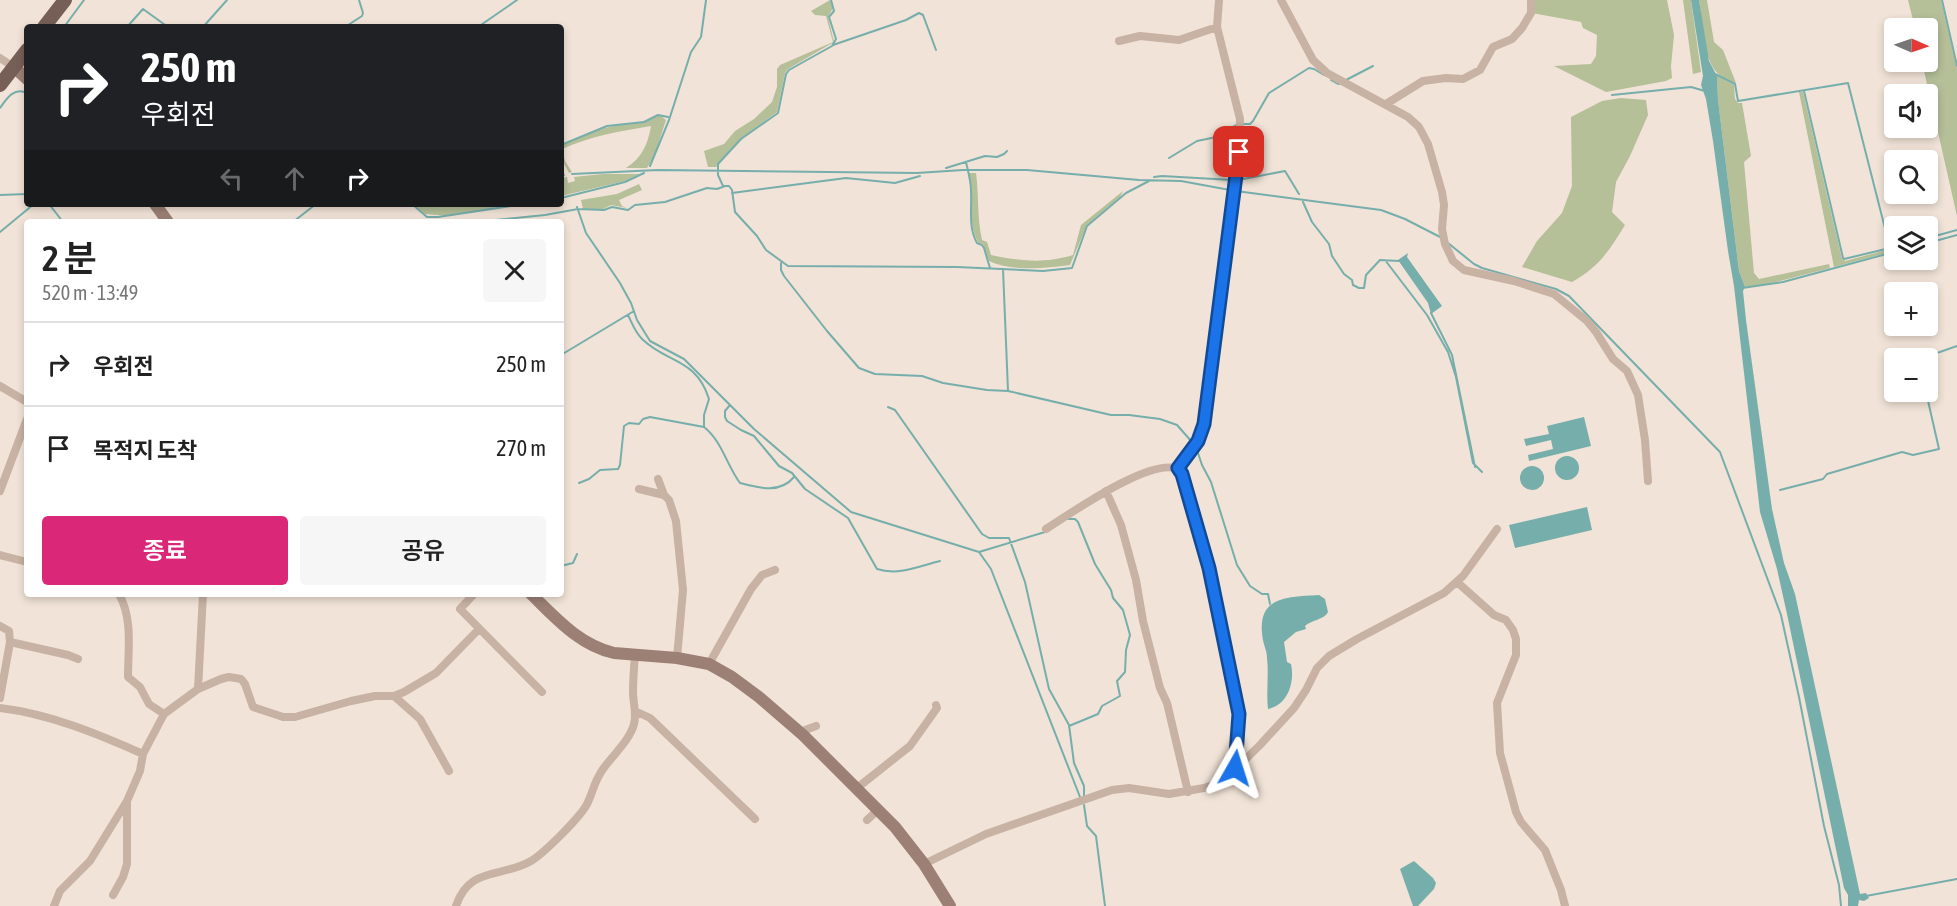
<!DOCTYPE html>
<html lang="ko">
<head>
<meta charset="utf-8">
<style>
  body { margin:0; font-family:"Asap Condensed","Noto Sans KR",sans-serif; background:#f6f6f6; color:#222; height:100vh; display:flex; flex-direction:column; font-size:22px; white-space:nowrap }
  * { box-sizing:border-box; margin:0 }
  p { font-size:20px; color:#767676 }
  .icon { flex:none; width:33px; height:33px; fill:none; stroke:currentColor; stroke-width:2; stroke-linecap:round; stroke-linejoin:round }
  .map { position:relative; flex:1; overflow:hidden }
  .drawer { position:absolute; left:24px; top:219px; width:540px; height:378px; display:flex; flex-direction:column; background:#fff; border-radius:6px; box-shadow:0 3px 9px #0003 }
  .drawer>* { flex:none }
  .banner { position:absolute; left:24px; top:24px; width:540px; height:183px; border-radius:6px; box-shadow:0 3px 9px #0003; background:#202124; color:#fff; overflow:hidden }
  .needle { width:39px; rotate:92deg }
  .controls { position:absolute; left:1884px; top:18px; display:grid; gap:12px }
  .controls a { display:grid; place-items:center; width:54px; height:54px; border-radius:6px; background:#fff; box-shadow:0 3px 9px #0003; font-size:30px }
  .pin { position:absolute; display:grid; place-items:center; width:51px; height:51px; color:#fff; margin:-26px; border-radius:12px; box-shadow:0 3px 9px #0006 }
  .me { position:absolute; width:66px; margin:-33px; rotate:6deg; stroke-linejoin:round; filter:drop-shadow(0 0 4px #0008) }
  .turn { display:flex; align-items:center; gap:21px; height:126px; padding:0 18px; font-size:27px }
  .turn .icon { width:78px; height:78px; stroke-width:2.5 }
  .turn b { display:block; font-size:42px; line-height:51px }
  .lanes { display:flex; align-items:center; height:57px; padding:0 18px; background:#0003; justify-content:center; gap:30px; direction:ltr }
  .lanes .off { opacity:.35 }
  .round { display:grid; place-items:center; flex:none; width:63px; height:63px; border-radius:6px; background:#f6f6f6 }
  .overview { display:flex; align-items:center; justify-content:space-between; height:102px; padding:0 18px }
  h1 { font-size:36px; font-weight:600; line-height:45px }
  .action { display:flex; gap:12px; margin-top:auto; padding:12px 18px }
  .action a { flex:1; height:69px; border-radius:6px; background:#db2777; color:#fff; font-size:24px; font-weight:600; line-height:69px; text-align:center }
  .action a+a { background:#f6f6f6; color:#222 }
  ul { padding:0; list-style:none }
  li { display:flex; align-items:center; gap:18px; height:84px; padding:0 18px; border-top:2px solid #e0e0e0 }
  li div { flex:1 }
  li b { display:block; font-size:22px }
  li em { font-style:normal }
  .map>svg:first-child { display:block }
  .green { fill:#b5bf98 }
  .water { fill:#76aeac }
  .lines { fill:none; stroke-linecap:round; stroke-linejoin:round }
  .stream { stroke:#76aeac; stroke-width:2 }
  .street { stroke:#c8b2a4; stroke-width:8 }
  .secondary { stroke:#9c8075; stroke-width:12 }
  .primary { stroke:#765f56; stroke-width:14 }
  .route-casing { stroke:#114b97; stroke-width:15 }
  .route { stroke:#1a73e8; stroke-width:10 }
</style>
</head>
<body>
<div class="map">
<svg width="1957" height="906" viewBox="0 0 1957 906">
  <rect width="100%" height="100%" fill="#f1e3d7"/>
  <path class="green" d="M 830,0 L 833,8 L 828,17 L 834,42 L 788,69 L 785,73 L 777,112 L 740,139 L 716,167 L 708,167 L 704,151 L 724,144 L 735,131 L 754,119 L 772,102 L 777,87 L 777,69 L 780,65 L 833,42 L 826,16 L 815,15 L 811,11 Z
    M 1533,0 L 1667,0 L 1674,35 L 1671,66 L 1672,78 L 1666,81 L 1606,92 L 1554,66 L 1591,64 L 1596,56 L 1597,35 L 1583,28 L 1581,22 L 1532,13 Z
    M 1683,0 L 1691,0 L 1701,72 L 1693,74 Z
    M 1699,0 L 1707,0 L 1714,42 L 1723,50 L 1736,83 C 1701,77 1704,29 1699,0 Z
    M 1908,0 L 1941,0 L 1957,69 L 1957,216 L 1922,62 L 1928,62 L 1928,28 L 1915,28 Z
    M 1717,76 L 1734,85 L 1735,99 L 1738,103 L 1742,103 L 1751,156 L 1744,162 L 1754,273 L 1759,279 L 1829,264 L 1830,268 L 1765,285 L 1745,287 L 1739,271 L 1718,100 Z
    M 1799,92 L 1803,92 L 1842,259 L 1845,261 L 1894,248 L 1894,251 L 1834,267 Z
    M 1621,98 L 1646,100 L 1648,115 L 1630,156 L 1616,182 L 1612,212 L 1625,225 C 1609,251 1599,267 1572,282 L 1522,267 L 1537,241 L 1562,213 L 1572,186 L 1571,117 L 1602,101 Z
    M 655,116 L 661,116 L 666,120 L 654,157 L 647,168 L 626,168 C 642,158 648,144 651,126 C 620,131 591,136 562,149 L 565,161 L 572,172 L 569,173 L 561,158 L 561,146 C 575,139 590,132 605,128 C 622,123 641,126 655,116 Z
    M 969,173 L 976,173 C 979,196 977,218 982,240 L 987,242 L 991,255 C 1020,261 1044,264 1073,255 L 1081,225 L 1123,191 L 1120,197 L 1087,225 L 1070,265 C 1044,268 1014,272 989,261 L 983,244 L 978,242 C 967,222 974,196 969,173 Z
    M 603,174 L 640,174 L 625,181 L 561,196 L 561,178 L 567,177 L 568,183 L 575,181 L 574,177 Z
    M 639,184 L 642,190 L 619,200 L 622,206 L 627,208 L 611,205 L 603,209 L 583,209 L 581,200 L 617,194 Z
    M 414,204 L 426,205 L 515,204 L 449,216 L 425,214 Z"/>
  <path class="water" d="M 1691,0 L 1699,0 L 1709,61 L 1717,76 L 1718,100 L 1739,271 L 1745,287 L 1743,291 L 1746,320 L 1772,509 L 1784,563 L 1795,594 L 1860,894 L 1866,893 L 1869,898 L 1864,901 L 1859,900 L 1858,906 L 1848,906 L 1848,895 L 1844,888 L 1787,614 L 1777,569 L 1760,512 L 1734,286 L 1728,251 L 1713,141 L 1706,99 L 1701,85 L 1703,76 Z
    M 1408,253 L 1407,257 L 1442,306 L 1431,314 L 1428,303 L 1398,260 Z
    M 1584,417 L 1591,446 L 1529,461 L 1528,455 L 1553,449 L 1551,440 L 1526,446 L 1524,439 L 1549,434 L 1547,426 Z
    M1555 468a12 12 0 1 1 24 0a12 12 0 1 1-24 0Z
    M1520 478a12 12 0 1 1 24 0a12 12 0 1 1-24 0Z
    M 1587,507 L 1592,530 L 1515,548 L 1509,525 Z
    M 1319,595 L 1325,599 L 1328,612 C 1324,620 1311,620 1305,626 L 1306,629 L 1296,632 L 1284,642 L 1287,662 L 1291,664 C 1295,682 1288,705 1268,709 C 1266,692 1269,675 1267,658 C 1267,651 1264,646 1263,640 C 1255,596 1286,597 1319,595 Z
    M 1414,861 L 1433,878 L 1436,883 L 1434,889 L 1418,906 L 1413,906 L 1400,869 Z"/>
  <g class="lines">
    <path class="stream" d="M 1942,0 L 1957,66
      M 64,27 L 84,0
      M 127,27 L 143,9 L 168,27
      M 203,27 L 227,0
      M 345,27 L 362,16 L 363,13 L 359,0
      M 478,27 L 517,0
      M 833,45 L 906,20 L 919,13 L 923,15 L 936,50
      M 1715,74 L 1735,84 L 1738,101 L 1848,83 L 1890,248
      M 1331,80 L 1338,84 L 1341,83
      M 1346,80 L 1373,66
      M 1804,91 L 1843,258 L 1844,259 L 1894,247
      M 1612,95 L 1691,87 L 1705,91
      M 0,108 C 7,98 14,87 27,93
      M 1242,124 L 1250,124 L 1253,121 L 1269,93 L 1309,68 L 1314,69 L 1324,75
      M 561,145 L 607,126 L 644,122 L 658,115 L 668,117
      M 1169,158 L 1197,141 L 1226,135 L 1229,129 L 1236,125
      M 966,162 C 968,171 971,181 971,191 C 972,209 968,227 977,243 L 982,245 L 984,248 L 990,268
      M 650,166 L 669,120 L 691,52 L 701,37 L 706,0
      M 946,168 L 985,156 L 997,157 L 1004,154 L 1007,151
      M 572,174 L 658,170 L 917,173 L 963,170 L 1027,170 L 1139,180 L 1181,181 L 1230,190
      M 561,175 L 564,175
      M 1154,177 L 1162,176 L 1232,180
      M 1238,180 L 1285,171 L 1299,194
      M 723,186 L 718,175 L 718,164 L 741,139 L 778,113 L 786,74 L 789,70 L 832,46 L 836,39 L 829,17 L 834,11 L 831,0
      M 1236,191 L 1381,210 L 1405,219 L 1442,238
      M 732,193 L 846,178 L 895,183 L 920,176
      M 0,195 L 27,194
      M 561,198 L 625,182 L 644,173
      M 1303,202 L 1312,222 L 1329,244 L 1332,256 L 1344,274 L 1352,280 L 1353,285 L 1359,288 L 1364,288 L 1366,275 L 1380,260 L 1399,261
      M 49,204 L 63,222
      M 412,204 L 427,217 L 438,217 L 524,204
      M 577,207 L 586,233 L 620,283 L 631,303 L 637,320 L 650,341 L 684,359 L 754,429 L 851,512 L 979,552 L 991,569 L 1080,797
      M 293,222 L 316,204
      M 477,222 L 545,215 L 578,209 L 604,210 L 612,207 L 628,210 L 635,205 L 665,202 L 707,188 L 717,189 L 725,186 L 729,186 L 732,190 L 735,212 L 757,236 L 766,250 L 788,266 L 957,267 L 1043,271 L 1072,268 L 1087,226 L 1126,193 L 1149,181
      M 0,232 L 34,204
      M 1928,238 L 1957,230
      M 1448,243 L 1474,264 L 1482,268 L 1556,289 L 1569,296 L 1720,452 L 1781,615 L 1799,697 L 1824,826 L 1839,885 L 1841,906
      M 1928,243 L 1957,235
      M 1385,260 L 1427,315 L 1448,352 L 1456,377 L 1473,463 L 1482,472
      M 781,263 L 781,270 L 784,276 L 827,331 L 859,368 L 875,374 L 922,376 L 943,383 L 987,390 L 1008,391
      M 1003,269 L 1008,391 L 1111,415 L 1129,415 L 1160,419 L 1177,425 L 1192,442
      M 1742,288 L 1783,282 L 1894,252
      M 1431,313 L 1452,355 L 1475,467
      M 628,315 C 632,323 635,332 642,339 C 668,364 696,358 709,399 L 704,415 L 704,426
      M 561,355 L 634,311
      M 1923,358 L 1957,346
      M 730,405 L 725,411 L 725,417 L 727,421 L 741,430 L 754,436 L 779,466 L 792,473 L 805,489 L 848,518 L 877,569 C 899,576 919,566 940,561
      M 888,407 L 895,410 L 982,534 L 989,538 L 1009,538 L 1025,582 L 1049,689 L 1069,725 L 1074,763 L 1084,786 L 1084,796
      M 1196,447 L 1202,465 L 1211,482 L 1237,565 L 1250,586 L 1262,594 L 1268,594 L 1270,604
      M 579,483 L 589,479 L 600,470 L 618,469 L 620,465 L 624,426 L 629,423 L 639,424 L 643,419 L 650,417 L 704,427 C 722,441 727,466 740,483 C 759,488 780,494 794,477
      M 1780,490 L 1823,479 L 1827,474 L 1902,452 L 1913,455 L 1939,449 L 1926,392
      M 1068,519 L 1075,519 L 1078,522 L 1095,564 L 1111,590 L 1113,598 L 1123,610 L 1130,635 L 1126,650 L 1125,672 L 1117,681 L 1120,696 L 1102,706 L 1098,714 L 1069,726
      M 979,552 L 1045,532
      M 561,566 L 573,563 L 577,554
      M 1084,805 L 1087,826 L 1096,836 L 1105,906
      M 1866,896 L 1957,879"/>
    <path class="street" d="M 1281,0 L 1313,60 L 1327,73 L 1408,117 L 1419,127 L 1428,144 L 1442,192 L 1444,205 L 1442,229 L 1445,244 L 1453,261 L 1464,270 L 1514,281 L 1554,294 L 1587,321 L 1596,332 L 1613,359 L 1627,371 L 1638,395 L 1645,440 L 1648,481
      M 1119,41 L 1140,36 L 1179,40 L 1217,27
      M 0,58 L 14,67
      M 1386,104 L 1423,81 L 1446,78 L 1463,79 L 1480,70 L 1493,47 L 1512,39 L 1522,28 L 1531,13 L 1531,0
      M 0,386 L 27,402
      M 1178,468 L 1198,441 L 1204,424 L 1239,152 L 1240,119 L 1217,27 L 1219,0
      M 658,479 L 664,495
      M 639,489 L 664,495 L 669,500 L 676,521 L 683,590 L 677,658
      M 0,491 L 27,419
      M 1106,491 L 1121,525 L 1136,580 L 1143,621 L 1160,688 L 1167,703 L 1188,792
      M 1046,529 C 1070,514 1154,454 1180,470 L 1209,568 L 1239,714 L 1235,768
      M 0,555 L 27,562
      M 1457,582 L 1494,615 L 1506,620 L 1513,630 L 1516,639 L 1516,655 L 1497,703 L 1500,753 L 1516,812 L 1521,822 L 1545,850 L 1561,890 L 1565,906
      M 119,594 C 133,619 128,649 128,677 L 140,687 L 149,704 L 164,714
      M 474,594 L 460,609 L 542,692
      M 0,626 L 9,631 L 10,642 L 0,698
      M 10,642 L 68,655 L 78,659
      M 709,664 L 751,589 L 762,575 L 775,570
      M 198,689 L 203,594
      M 394,696 L 420,719 L 449,771
      M 0,708 C 50,714 98,734 143,754
      M 635,711 L 650,718 L 755,819
      M 800,732 L 816,726
      M 857,788 L 910,746 L 937,708 L 936,705
      M 867,820 L 878,810
      M 924,864 L 986,834 L 1112,790 L 1129,788 L 1169,794 L 1204,788 L 1222,782 L 1260,745 L 1294,708 L 1306,690 L 1317,668 L 1329,656 L 1357,639 L 1444,593 L 1463,576 L 1497,529
      M 113,895 L 123,877 L 127,864 L 127,802
      M 54,906 L 60,891 L 90,861 L 127,801 L 140,771 L 143,754 L 164,714 L 198,689 L 221,679 L 229,677 L 241,679 L 245,684 L 253,707 L 283,717 L 295,717 L 351,701 L 375,696 L 394,696 L 404,692 L 436,673 L 479,629
      M 456,906 C 469,866 502,878 531,861 C 543,854 583,815 588,802 C 594,789 594,782 603,769 C 613,755 630,740 634,724 C 637,713 633,703 633,692 C 633,680 634,667 635,655"/>
    <path class="secondary" d="M 14,67 L 27,79
      M 155,204 L 168,222
      M 531,594 C 556,618 579,645 614,653 L 677,658 L 709,664 L 732,677 L 759,697 L 803,735 L 895,827 L 924,864 L 950,906"/>
    <path class="primary" d="M 44,27 L 65,0
      M 0,85 L 27,50"/>
  </g>
  <g class="lines">
    <g class="route-casing">
      <path id="route" d="M 1235,768 L 1239,714 L 1209,568 L 1182,474 L 1178,468 L 1198,441 L 1204,424 L 1239,152"/>
    </g>
    <use href="#route" class="route"/>
  </g>
</svg>
<div class="controls">
<a><svg class="needle" viewBox="-14 -14 28 28"><path d="M0-13l5 13h-10z" fill="#e53935"/><path d="M0 13l5-13h-10z" fill="#767676"/></svg></a>
<a><svg class="icon" aria-label="sound" viewBox="0 0 24 24"><path d="M4 9h4l5-4v14l-5-4H4zM17 9q2 3 0 6"/></svg></a>
<a><svg class="icon" aria-label="search" viewBox="0 0 24 24"><circle cx="10" cy="10" r="6"/><path d="M15 15l6 6"/></svg></a>
<a><svg class="icon" aria-label="layers" viewBox="0 0 24 24"><path d="M12 4l9 5-9 5-9-5zM3 14l9 5 9-5"/></svg></a>
<a>+</a>
<a>−</a>
</div>
<div class="pin" style="left:1239px;top:152px;background:#d93025"><svg class="icon" aria-label="arrive" viewBox="0 0 24 24"><path d="M6 21V4h12l-3 4 3 4H6"/></svg></div>
<svg class="me" style="left:1235px;top:768px" viewBox="-20 -20 40 40"><path d="M0-17L14 15 0 8-14 15z" fill="#1a73e8" stroke="#fff" stroke-width="4"/></svg>
<div class="banner">
<div class="turn"><svg class="icon" aria-label="right" viewBox="0 0 24 24"><path d="M7 20v-9h11M14 6l5 5-5 5"/></svg><div><b>250 m</b>우회전</div></div>
<div class="lanes"><svg class="icon off" aria-label="left" viewBox="0 0 24 24"><path d="M17 20v-9H6M10 6l-5 5 5 5"/></svg><svg class="icon off" aria-label="ahead" viewBox="0 0 24 24"><path d="M12 20V5M6 11l6-6 6 6"/></svg><svg class="icon" aria-label="right" viewBox="0 0 24 24"><path d="M7 20v-9h11M14 6l5 5-5 5"/></svg></div>
</div>
<section class="drawer">
<div class="overview"><div><h1>2 분</h1><p>520 m · 13:49</p></div><a class="round"><svg class="icon" aria-label="close" viewBox="0 0 24 24"><path d="M6 6l12 12M18 6L6 18"/></svg></a></div>
<ul>
<li><svg class="icon" aria-label="right" viewBox="0 0 24 24"><path d="M7 20v-9h11M14 6l5 5-5 5"/></svg><div><b>우회전</b></div><em>250 m</em></li>
<li><svg class="icon" aria-label="arrive" viewBox="0 0 24 24"><path d="M6 21V4h12l-3 4 3 4H6"/></svg><div><b>목적지 도착</b></div><em>270 m</em></li>
</ul>
<div class="action"><a>종료</a><a>공유</a></div>
</section>
</div>
</body>
</html>
